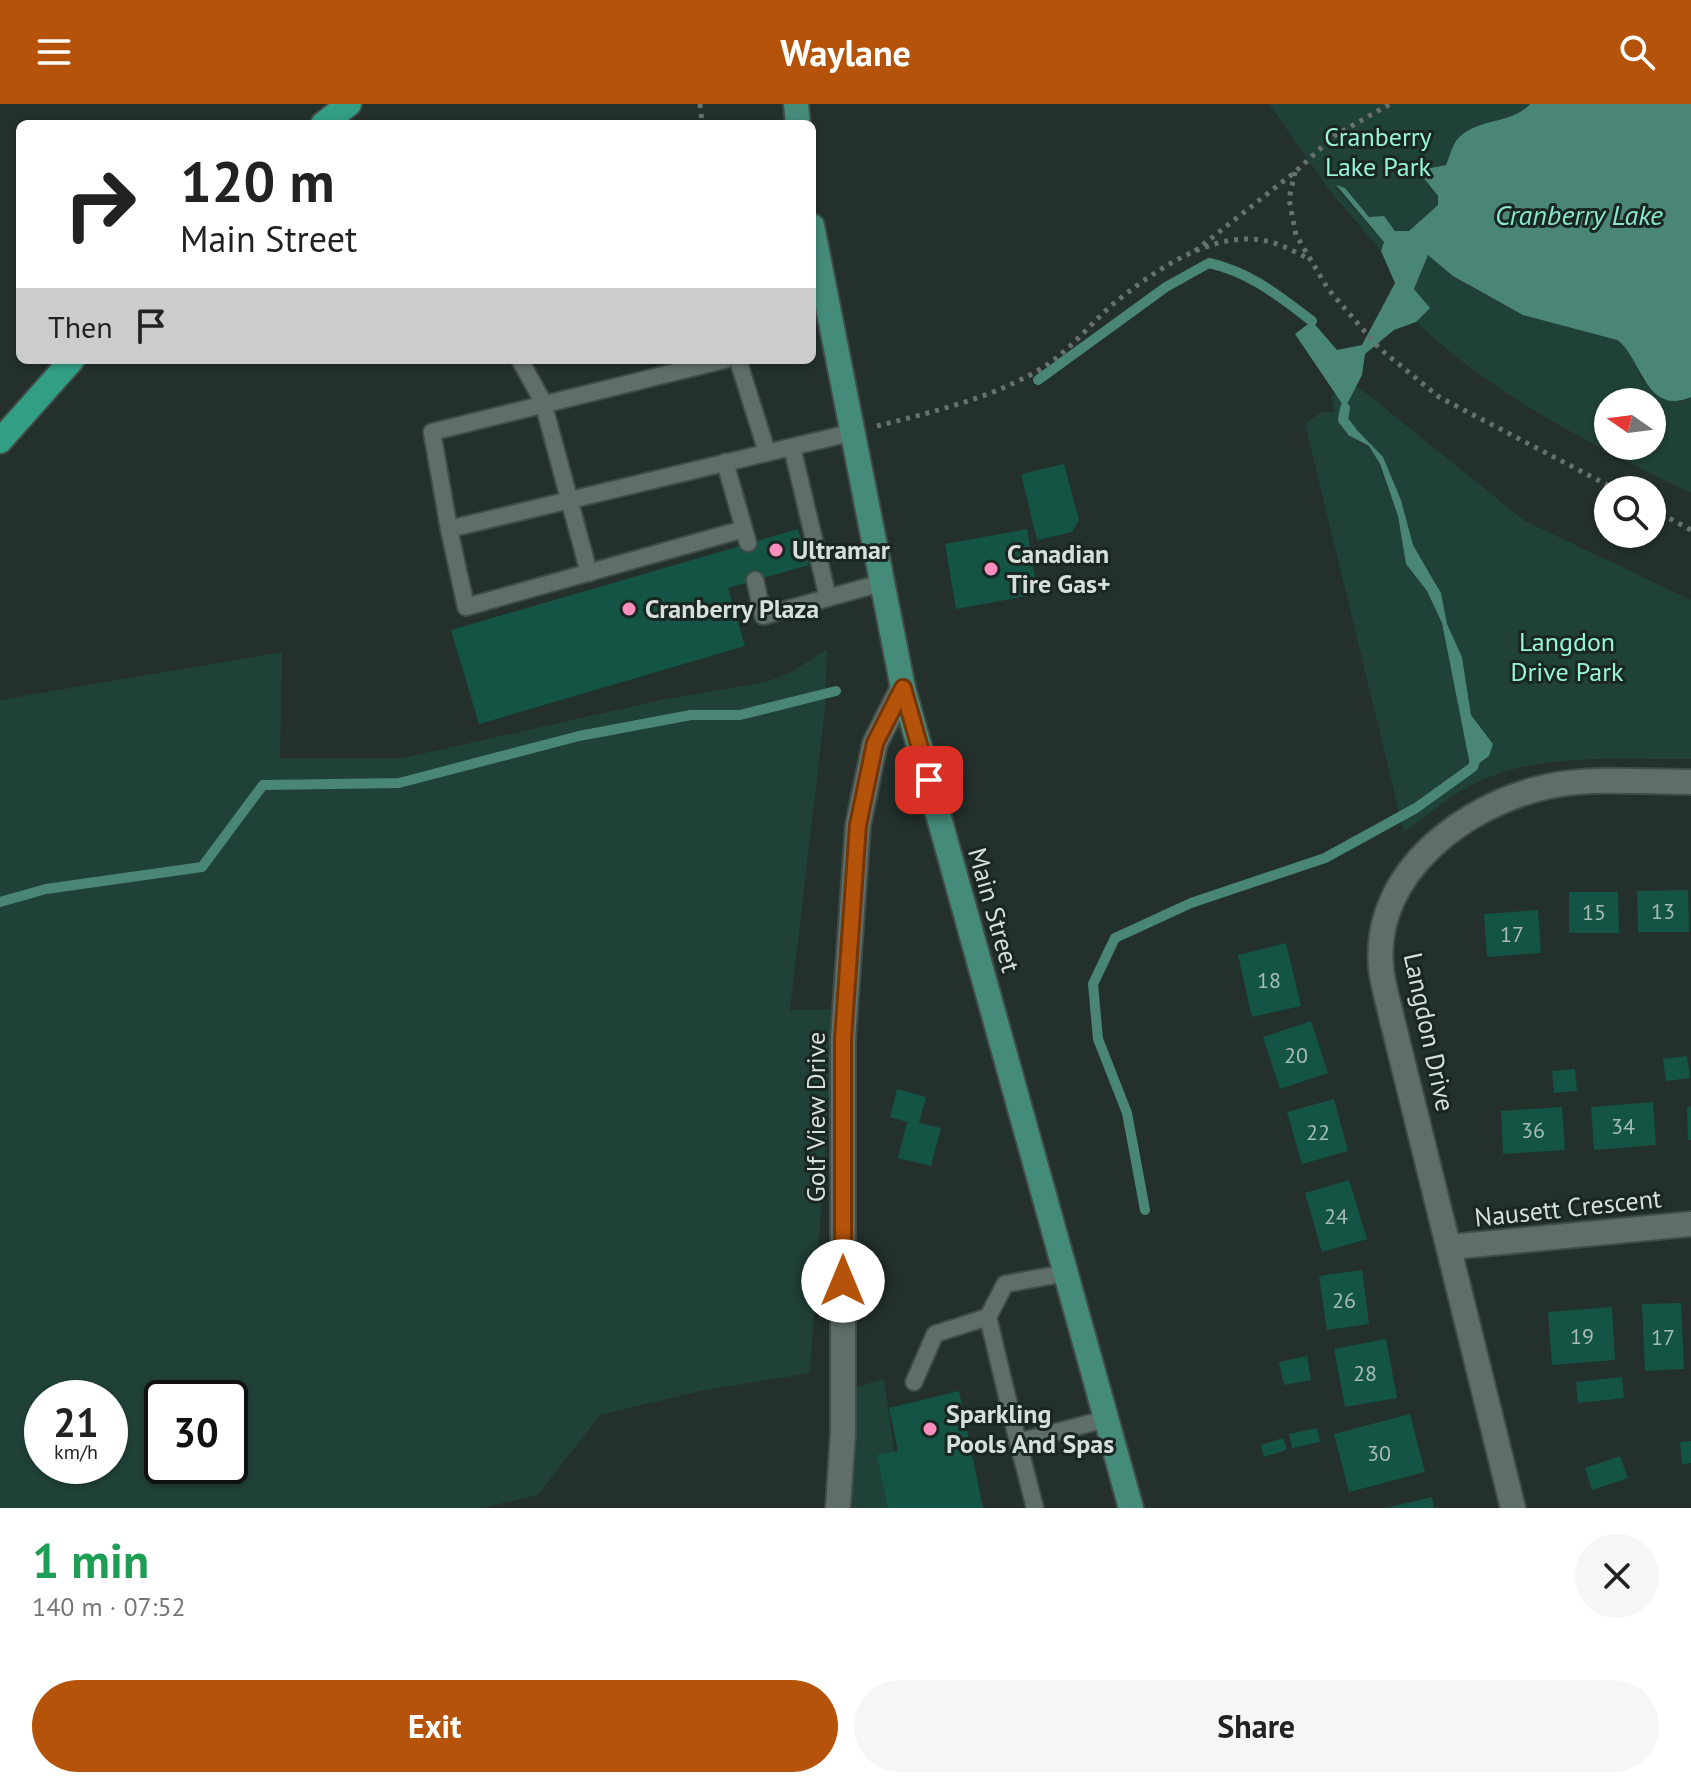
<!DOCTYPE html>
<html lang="en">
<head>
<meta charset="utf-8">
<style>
  body { margin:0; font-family:"PT Sans",sans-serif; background:#f6f6f6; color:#222; height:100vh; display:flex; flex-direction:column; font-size:30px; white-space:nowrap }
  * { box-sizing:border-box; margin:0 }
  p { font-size:26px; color:#767676 }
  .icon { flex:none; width:44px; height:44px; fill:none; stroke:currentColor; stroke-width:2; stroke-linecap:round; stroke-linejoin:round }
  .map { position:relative; height:1404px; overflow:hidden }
  .drawer { display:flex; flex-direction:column; background:#fff; flex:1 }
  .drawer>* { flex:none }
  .banner { position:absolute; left:16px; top:16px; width:800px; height:244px; border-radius:12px; box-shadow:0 2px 6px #0004; background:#fff; color:#222; overflow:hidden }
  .needle { width:52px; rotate:284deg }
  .buttons { position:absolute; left:1594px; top:284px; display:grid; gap:16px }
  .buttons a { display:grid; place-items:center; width:72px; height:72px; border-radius:50%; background:#fff; box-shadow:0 2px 6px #0004; font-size:40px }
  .speed { position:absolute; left:24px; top:1276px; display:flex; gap:16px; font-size:40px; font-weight:700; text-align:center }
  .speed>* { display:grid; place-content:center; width:104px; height:104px; border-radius:50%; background:#fff; box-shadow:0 2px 6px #0004; line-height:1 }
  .speed small { font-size:20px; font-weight:400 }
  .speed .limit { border:4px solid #111; border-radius:12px; background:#fff; color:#111 }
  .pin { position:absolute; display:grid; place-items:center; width:68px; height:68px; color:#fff; margin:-34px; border-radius:16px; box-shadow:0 4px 12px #0006 }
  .me { position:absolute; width:88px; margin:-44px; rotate:0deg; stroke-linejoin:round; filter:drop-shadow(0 0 6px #0008) }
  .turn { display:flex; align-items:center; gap:28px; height:168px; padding:0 32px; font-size:36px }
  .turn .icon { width:104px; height:104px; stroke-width:2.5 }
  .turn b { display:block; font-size:56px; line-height:68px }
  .then { display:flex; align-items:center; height:76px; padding:0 32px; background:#0003; gap:16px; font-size:30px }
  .round { display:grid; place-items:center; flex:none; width:84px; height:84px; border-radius:42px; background:#f6f6f6 }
  .head { display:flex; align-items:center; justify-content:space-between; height:136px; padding:0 32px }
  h1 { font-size:48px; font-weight:700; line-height:60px; color:#1e9e55 }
  .cta { display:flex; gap:16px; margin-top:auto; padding:16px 32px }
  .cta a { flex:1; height:92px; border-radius:48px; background:#b45309; color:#fff; font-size:32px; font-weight:700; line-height:92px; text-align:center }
  .cta a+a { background:#f6f6f6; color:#222 }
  header { display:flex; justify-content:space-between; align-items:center; height:104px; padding:0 32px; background:#b45309; color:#fff; font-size:36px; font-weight:700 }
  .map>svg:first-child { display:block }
  .green { fill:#204138; fill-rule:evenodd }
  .water { fill:#4a8675 }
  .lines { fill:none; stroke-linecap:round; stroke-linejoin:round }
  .stream { stroke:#4a8675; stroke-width:10 }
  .building { fill:#145445 }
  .lane-casing { stroke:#414c48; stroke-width:20 }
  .street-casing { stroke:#414c48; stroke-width:28 }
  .primary-casing { stroke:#414c48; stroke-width:28 }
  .highway-casing { stroke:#414c48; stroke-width:28 }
  .path { stroke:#67726f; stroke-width:5; stroke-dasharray:4 6; stroke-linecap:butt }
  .lane { stroke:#606e6a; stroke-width:16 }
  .street { stroke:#606e6a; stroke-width:24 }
  .primary { stroke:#448b7a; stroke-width:24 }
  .highway { stroke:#329f85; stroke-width:24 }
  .route-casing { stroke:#753606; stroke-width:20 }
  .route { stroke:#b45309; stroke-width:14 }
  .poi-dot { fill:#fe8ebe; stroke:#1a2622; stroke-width:3 }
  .labels { text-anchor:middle; stroke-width:6; stroke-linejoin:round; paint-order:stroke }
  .number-label { font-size:22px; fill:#a6bcb6 }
  .park-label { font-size:26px; fill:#97f5da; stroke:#1a2622 }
  .poi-label { font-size:26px; font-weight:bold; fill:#d7dfdc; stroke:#1a2622; text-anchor:start }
  .street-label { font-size:26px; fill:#d7dfdc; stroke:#1a2622 }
  .water-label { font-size:28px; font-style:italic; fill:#89e7cd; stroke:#1a2622 }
</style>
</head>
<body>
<header><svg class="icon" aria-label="menu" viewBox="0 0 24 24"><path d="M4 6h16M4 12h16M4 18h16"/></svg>Waylane<svg class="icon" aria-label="search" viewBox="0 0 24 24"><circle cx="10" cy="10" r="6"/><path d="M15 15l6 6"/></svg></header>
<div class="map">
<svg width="1691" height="1404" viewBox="0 0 1691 1404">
  <rect width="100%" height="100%" fill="#23302c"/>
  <path class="green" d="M 1269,0 L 1530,0 L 1519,12 L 1500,15 L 1454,40 L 1446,61 L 1433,63 L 1427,79 L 1438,92 L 1438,102 L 1409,127 L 1399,129 L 1381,112 L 1369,113 L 1345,84 L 1335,83 L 1384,138 L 1381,147 L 1330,87 Z
    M 1428,151 C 1491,204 1540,215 1617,236 L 1630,244 L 1642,277 L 1681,298 L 1691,293 L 1691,389 C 1592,341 1497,294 1416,218 L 1430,204 L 1414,185 ZM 1608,298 L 1652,298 L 1652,342 L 1608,342 Z
    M 1351,277 L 1525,417 L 1691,496 L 1691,655 C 1623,656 1546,648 1482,676 C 1453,689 1429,709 1404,728 L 1305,320 L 1322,308 L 1335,308 L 1331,292 ZM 1344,317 L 1383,353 L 1401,396 L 1413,441 L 1438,481 L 1447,520 L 1462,553 L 1471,611 L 1493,640 L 1474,663 L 1470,661 L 1442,519 L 1427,487 L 1406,460 L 1398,412 L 1373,346 L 1348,331 Z
    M 827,545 L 825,605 L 790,906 L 835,905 L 810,1269 L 701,1287 L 600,1311 L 538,1391 L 481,1404 L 0,1404 L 0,596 L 282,548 L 280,654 L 403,654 L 661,596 L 769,577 L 791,568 ZM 42,1294 L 110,1294 L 110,1362 L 42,1362 ZM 162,1294 L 230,1294 L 230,1362 L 162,1362 Z
    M 884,1275 L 902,1404 L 845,1404 L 852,1284 Z"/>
  <path class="water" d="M 1530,0 L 1691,0 L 1691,293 C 1645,313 1641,251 1617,236 L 1523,211 L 1453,172 L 1428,151 L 1414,185 L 1430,204 L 1416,218 L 1394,226 L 1365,250 L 1362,271 L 1345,304 L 1295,230 L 1312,217 L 1337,246 L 1362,241 L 1395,179 L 1381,147 L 1384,138 L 1336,81 L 1345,84 L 1369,113 L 1384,112 L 1395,127 L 1409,127 L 1438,101 L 1438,92 L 1423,73 L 1426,65 L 1446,61 C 1449,54 1452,43 1456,37 C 1475,13 1510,22 1530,0 Z
    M 1343,316 L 1354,323 L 1383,353 L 1401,396 L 1413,441 L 1441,489 L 1447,520 L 1462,553 L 1471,611 L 1493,640 L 1489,652 L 1474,663 L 1470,661 L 1442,519 L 1427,487 L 1406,460 L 1398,412 L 1380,360 L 1369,342 L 1348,331 Z"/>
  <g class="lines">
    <path class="stream" d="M 1038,276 L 1166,183 L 1209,159 C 1250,168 1279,192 1312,217
      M 1345,304 L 1343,316 L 1351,326
      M 0,798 L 46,785 L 202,763 L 263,681 L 399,679 L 579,632 L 691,611 L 740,611 L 836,587
      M 1145,1106 L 1127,1009 L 1098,935 L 1093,880 L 1115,834 L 1191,799 L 1325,754 L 1416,704 L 1473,663 L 1476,654"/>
  </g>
  <path class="building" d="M 1064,360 L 1079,416 L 1072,428 L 1037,436 L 1021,370 Z
    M 798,425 L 809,461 L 728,484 L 745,542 L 479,620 L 451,526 Z
    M 1027,425 L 1038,490 L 956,505 L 945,440 Z
    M 1688,786 L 1689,828 L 1638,828 L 1637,787 Z
    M 1569,788 L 1618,788 L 1619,829 L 1569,829 Z
    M 1538,806 L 1541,849 L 1487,853 L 1484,810 Z
    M 1286,839 L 1301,902 L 1252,913 L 1238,851 Z
    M 1311,917 L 1328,969 L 1280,985 L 1263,933 Z
    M 1687,952 L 1690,974 L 1666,977 L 1663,955 Z
    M 1575,965 L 1577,987 L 1554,989 L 1552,967 Z
    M 897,985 L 926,993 L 919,1019 L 941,1024 L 931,1062 L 898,1054 L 907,1018 L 890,1013 Z
    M 1334,995 L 1348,1047 L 1302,1060 L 1287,1008 Z
    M 1653,998 L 1656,1041 L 1594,1046 L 1591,1003 Z
    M 1691,1002 L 1691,1036 L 1688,1036 L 1687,1003 Z
    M 1562,1003 L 1565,1046 L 1503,1050 L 1501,1007 Z
    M 1349,1076 L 1367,1135 L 1322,1148 L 1305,1089 Z
    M 1362,1166 L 1369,1220 L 1327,1226 L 1319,1172 Z
    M 1681,1199 L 1684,1265 L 1645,1267 L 1642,1200 Z
    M 1612,1203 L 1615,1256 L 1552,1261 L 1548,1208 Z
    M 1386,1235 L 1397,1294 L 1345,1303 L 1334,1245 Z
    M 1307,1252 L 1311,1276 L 1284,1281 L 1279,1258 Z
    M 1622,1273 L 1624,1294 L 1578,1299 L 1576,1278 Z
    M 959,1287 L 983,1404 L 888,1404 L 877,1351 L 898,1347 L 889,1304 Z
    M 1410,1310 L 1425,1368 L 1349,1388 L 1334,1330 Z
    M 1317,1324 L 1320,1338 L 1292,1344 L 1289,1330 Z
    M 1283,1334 L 1287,1346 L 1264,1353 L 1261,1341 Z
    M 1691,1337 L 1691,1359 L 1682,1360 L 1680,1338 Z
    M 1620,1352 L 1628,1374 L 1592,1386 L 1585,1364 Z
    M 1432,1393 L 1434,1404 L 1390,1404 L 1390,1403 Z"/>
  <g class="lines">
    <g class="lane-casing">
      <path id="lane" d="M 520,256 L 543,298 L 589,469
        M 724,256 L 432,328 L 449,425 L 850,329
        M 738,256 L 767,348
        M 792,343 L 828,494
        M 725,358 L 748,439
        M 449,425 L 466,503 L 744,425
        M 755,476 L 763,512 L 881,479
        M 1066,1169 L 1005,1180 L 988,1213 L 1018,1338 L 1106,1315
        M 914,1278 L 935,1230 L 988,1213
        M 1018,1338 L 1035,1404"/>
    </g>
    <g class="street-casing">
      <path id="street" d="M 1451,1143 L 1691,1120
        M 838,1404 L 843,1328 L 843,935 L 858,721 L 875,639 L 903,584
        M 1513,1404 L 1391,911 C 1388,896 1382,879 1381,863 C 1372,768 1467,699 1550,682 C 1595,673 1645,678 1691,678"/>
    </g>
    <g class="primary-casing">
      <path id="primary" d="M 796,0 L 798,20
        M 812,122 L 903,584 L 1131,1404"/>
    </g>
    <g class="highway-casing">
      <path id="highway" d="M 323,20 L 349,0
        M 0,337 L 72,256"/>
    </g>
    <path class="path" d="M 700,0 L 702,19
      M 1295,68 L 1289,95 L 1296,131 L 1328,185 L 1379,244 L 1439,293 L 1617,386
      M 1195,147 L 1295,68 L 1334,32 L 1390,0
      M 877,322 C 932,308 989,295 1039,266 C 1068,249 1087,223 1112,201 C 1151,169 1212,125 1266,137 C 1282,140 1297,149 1311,156
      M 1652,405 L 1691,426"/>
    <use href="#lane" class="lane"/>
    <use href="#street" class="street"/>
    <use href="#primary" class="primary"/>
    <use href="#highway" class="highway"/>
  </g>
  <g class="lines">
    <g class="route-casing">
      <path id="route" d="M 843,1177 L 843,935 L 858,721 L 875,639 L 903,584 L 929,676"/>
    </g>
    <use href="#route" class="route"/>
  </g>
  <g class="poi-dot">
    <circle cx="776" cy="446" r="8"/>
    <circle cx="991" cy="465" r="8"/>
    <circle cx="629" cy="505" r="8"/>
    <circle cx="930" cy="1325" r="8"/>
  </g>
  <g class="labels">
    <g class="number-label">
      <text x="1663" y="815">13</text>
      <text x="1594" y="816">15</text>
      <text x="1512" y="838">17</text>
      <text x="1269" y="884">18</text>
      <text x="1296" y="959">20</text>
      <text x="1623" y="1030">34</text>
      <text x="1533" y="1034">36</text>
      <text x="1318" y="1036">22</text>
      <text x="1336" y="1120">24</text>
      <text x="1344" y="1204">26</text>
      <text x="1582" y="1240">19</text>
      <text x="1663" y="1241">17</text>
      <text x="1365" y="1277">28</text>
      <text x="1379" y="1357">30</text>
    </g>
    <g class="park-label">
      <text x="1378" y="42">Cranberry<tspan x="1378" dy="30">Lake Park</tspan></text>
      <text x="1567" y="547">Langdon<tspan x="1567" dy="30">Drive Park</tspan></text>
    </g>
    <g class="poi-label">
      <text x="792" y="455">Ultramar</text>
      <text x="1007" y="459">Canadian<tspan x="1007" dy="30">Tire Gas+</tspan></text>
      <text x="645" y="514">Cranberry Plaza</text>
      <text x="946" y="1319">Sparkling<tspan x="946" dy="30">Pools And Spas</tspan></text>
    </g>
    <g class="street-label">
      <text transform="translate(994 806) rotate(74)" y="9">Main Street</text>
      <text transform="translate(1429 928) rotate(78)" y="9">Langdon Drive</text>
      <text transform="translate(816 1013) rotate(-90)" y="9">Golf View Drive</text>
      <text transform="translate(1568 1104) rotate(-6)" y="9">Nausett Crescent</text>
    </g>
    <g class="water-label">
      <text x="1579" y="121">Cranberry Lake</text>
    </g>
  </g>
</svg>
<div class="buttons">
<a><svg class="needle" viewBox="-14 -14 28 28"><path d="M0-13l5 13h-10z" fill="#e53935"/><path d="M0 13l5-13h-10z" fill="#767676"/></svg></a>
<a><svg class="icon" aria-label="search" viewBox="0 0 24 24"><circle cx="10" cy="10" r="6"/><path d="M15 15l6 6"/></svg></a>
</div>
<div class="speed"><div>21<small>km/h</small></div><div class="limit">30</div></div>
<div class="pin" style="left:929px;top:676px;background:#d93025"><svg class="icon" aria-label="arrive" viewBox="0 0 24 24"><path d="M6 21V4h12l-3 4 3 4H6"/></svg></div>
<svg class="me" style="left:843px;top:1177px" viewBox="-20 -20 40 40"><circle r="19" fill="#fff"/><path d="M0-13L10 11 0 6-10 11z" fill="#b45309"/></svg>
<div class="banner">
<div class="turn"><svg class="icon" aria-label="right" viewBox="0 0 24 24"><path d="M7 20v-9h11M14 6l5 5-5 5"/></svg><div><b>120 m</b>Main Street</div></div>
<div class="then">Then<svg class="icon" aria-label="arrive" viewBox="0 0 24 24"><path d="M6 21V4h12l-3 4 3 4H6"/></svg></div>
</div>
</div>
<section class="drawer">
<div class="head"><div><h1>1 min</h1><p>140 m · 07:52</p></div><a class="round"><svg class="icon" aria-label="close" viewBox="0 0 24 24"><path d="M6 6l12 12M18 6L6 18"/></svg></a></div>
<div class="cta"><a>Exit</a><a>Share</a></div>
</section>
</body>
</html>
